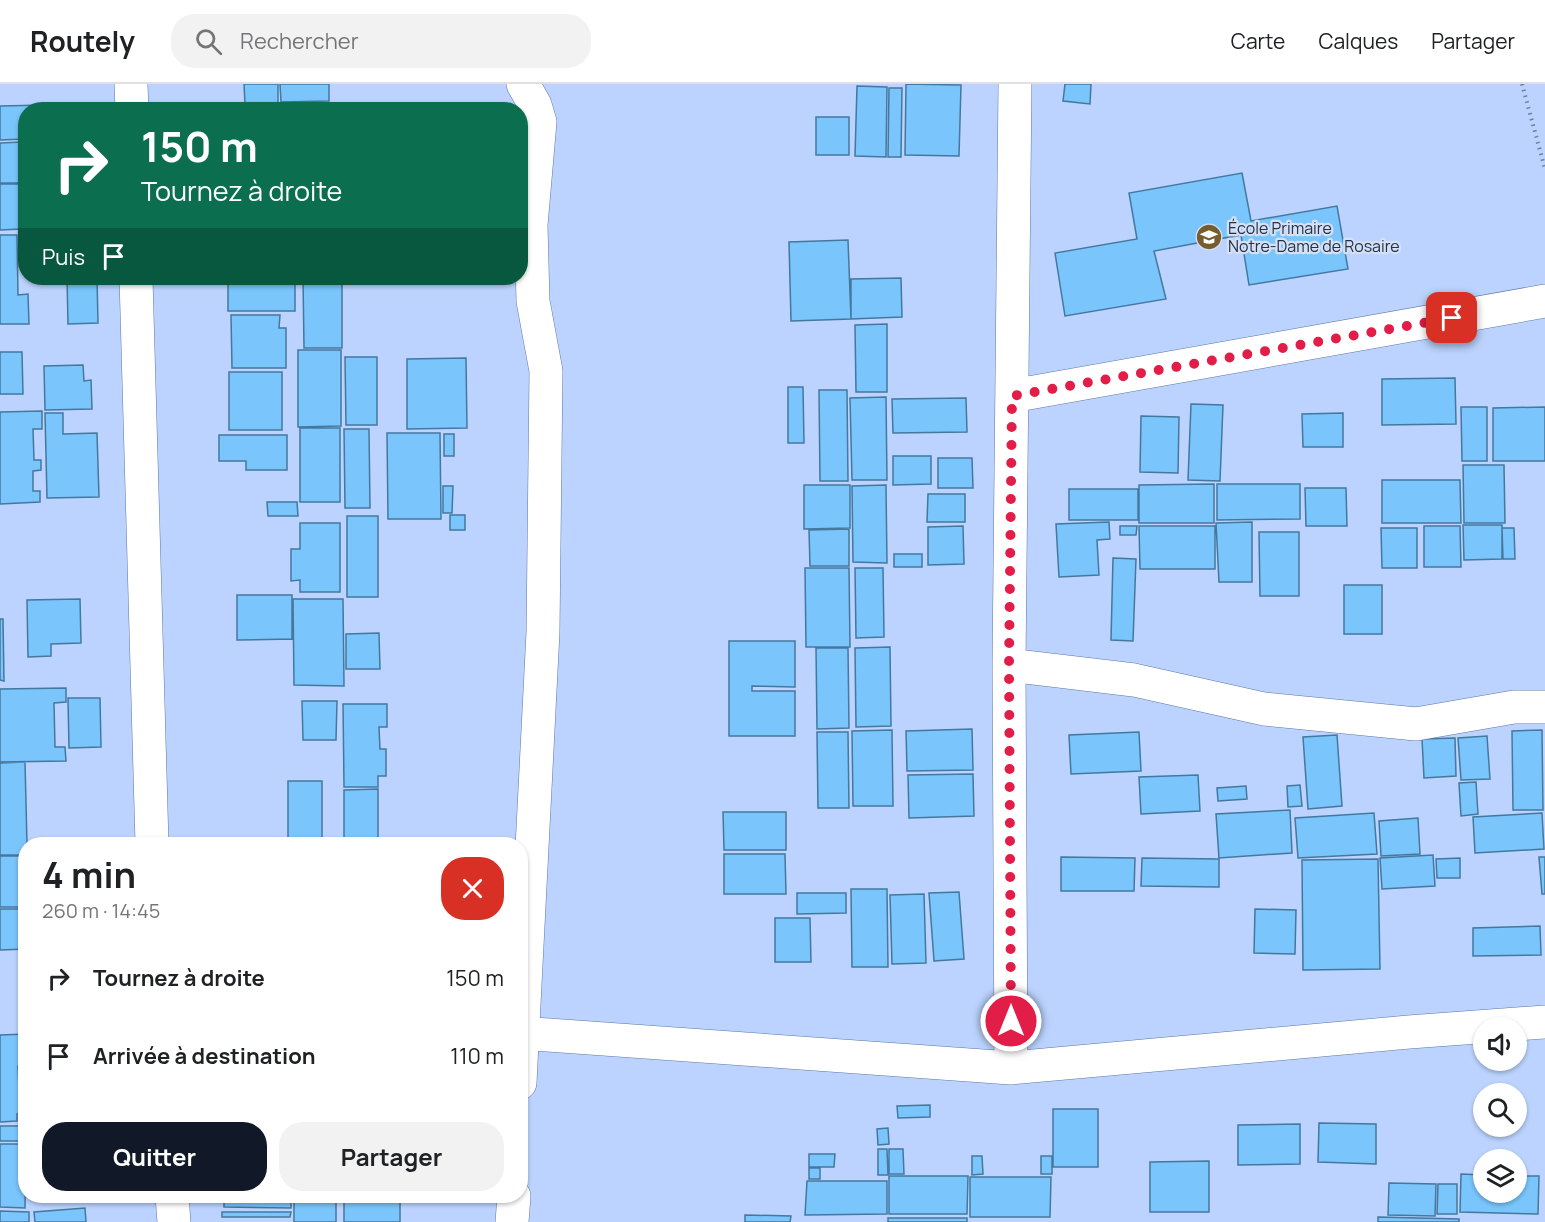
<!DOCTYPE html>
<html lang="fr">
<head>
<meta charset="utf-8">
<style>
  body { margin:0; font-family:Manrope,sans-serif; background:#f2f2f2; color:#202124; height:100vh; display:flex; flex-direction:column; font-size:22px; white-space:nowrap }
  * { box-sizing:border-box; margin:0 }
  p { font-size:20px; color:#757577 }
  .icon { flex:none; width:33px; height:33px; fill:none; stroke:currentColor; stroke-width:2; stroke-linecap:round; stroke-linejoin:round }
  .map { position:relative; flex:1; overflow:hidden }
  .side { position:absolute; left:18px; top:753px; width:510px; height:366px; display:flex; flex-direction:column; background:#fff; border-radius:24px; box-shadow:0 2px 4px #0004 }
  .side>* { flex:none }
  .guide { position:absolute; left:18px; top:18px; width:510px; height:183px; border-radius:24px; box-shadow:0 2px 4px #0004; background:#0b6e4f; color:#fff; overflow:hidden }
  .tools { position:absolute; left:1473px; top:933px; display:grid; gap:12px }
  .tools a { display:grid; place-items:center; width:54px; height:54px; border-radius:50%; background:#fff; box-shadow:0 2px 4px #0004; font-size:30px }
  .pin { position:absolute; display:grid; place-items:center; width:51px; height:51px; color:#fff; margin:-26px; border-radius:12px; box-shadow:0 3px 9px #0006 }
  .me { position:absolute; width:66px; margin:-33px; rotate:0deg; stroke-linejoin:round; filter:drop-shadow(0 0 4px #0008) }
  .turn { display:flex; align-items:center; gap:21px; height:126px; padding:0 24px; font-size:27px }
  .turn .icon { width:78px; height:78px; stroke-width:2.5 }
  .turn b { display:block; font-size:42px; line-height:51px }
  .then { display:flex; align-items:center; height:57px; padding:0 24px; background:#0003; gap:12px; font-size:22px }
  .round { display:grid; place-items:center; flex:none; width:63px; height:63px; border-radius:24px; background:#f2f2f2 }
  .headline { display:flex; align-items:center; justify-content:space-between; height:102px; padding:0 24px }
  h1 { font-size:36px; font-weight:700; line-height:45px }
  .primary-button { display:flex; gap:12px; margin-top:auto; padding:12px 24px }
  .primary-button a { flex:1; height:69px; border-radius:24px; background:#111827; color:#fff; font-size:24px; font-weight:700; line-height:69px; text-align:center }
  .primary-button a+a { background:#f2f2f2; color:#202124 }
  ul { padding:0; list-style:none }
  li { display:flex; align-items:center; gap:18px; height:78px; padding:0 24px }
  li div { flex:1 }
  li b { display:block; font-size:22px }
  li em { font-style:normal }
  header { display:flex; align-items:center; gap:36px; box-sizing:border-box; height:84px; padding:0 30px; background:#fff; border-bottom:2px solid #e0e0e0 }
  header strong { font-size:28px }
  nav { display:flex; gap:33px; margin-inline-start:auto; font-size:21px }
  .search { width:420px; height:54px; background:#f2f2f2; display:flex; align-items:center; gap:15px; box-sizing:border-box; padding:0 21px; border-radius:24px; color:#757577; font-size:22px }
  .map>svg:first-child { display:block }
  .building { fill:#79c5fc; stroke:#44789f; stroke-width:1.5 }
  .lines { fill:none; stroke-linecap:round; stroke-linejoin:round }
  .minor-casing { stroke:#5c77a8; stroke-width:34 }
  .path { stroke:#7182a2; stroke-width:4; stroke-dasharray:1.5 4.5; stroke-linecap:butt }
  .minor { stroke:#fff; stroke-width:33 }
  .route { stroke:#e11d48; stroke-width:10; stroke-dasharray:0 18 }
  .labels { text-anchor:middle; stroke-width:4.5; stroke-linejoin:round; paint-order:stroke }
  .poi-label { font-size:16px; fill:#263146; stroke:#d3e0f5; text-anchor:start }
</style>
</head>
<body>
<header>
<strong>Routely</strong>
<div class="search"><svg class="icon" aria-label="search" viewBox="0 0 24 24"><circle cx="10" cy="10" r="6"/><path d="M15 15l6 6"/></svg>Rechercher</div>
<nav><a>Carte</a><a>Calques</a><a>Partager</a></nav>
</header>
<div class="map">
<svg width="1545" height="1138" viewBox="0 0 1545 1138">
  <rect width="100%" height="100%" fill="#bbd3fe"/>
  <path class="building" d="M 244,0 L 278,0 L 278,20 L 245,20 Z
    M 280,0 L 329,0 L 329,17 L 281,18 Z
    M 906,0 L 961,1 L 959,72 L 905,71 Z
    M 1065,0 L 1091,0 L 1090,20 L 1063,17 Z
    M 857,2 L 887,3 L 886,73 L 855,72 Z
    M 889,4 L 902,4 L 901,73 L 888,73 Z
    M 341,19 L 341,26 L 281,26 L 280,20 Z
    M 90,20 L 91,26 L 26,26 L 26,55 L 0,56 L 0,22 Z
    M 816,33 L 849,33 L 849,71 L 816,71 Z
    M 22,58 L 23,99 L 0,99 L 0,59 Z
    M 1242,89 L 1251,137 L 1337,122 L 1348,185 L 1249,201 L 1241,151 L 1154,167 L 1166,215 L 1065,232 L 1055,169 L 1137,155 L 1129,109 Z
    M 0,100 L 20,100 L 21,145 L 0,146 Z
    M 0,151 L 17,151 L 18,211 L 28,210 L 29,240 L 0,240 Z
    M 848,156 L 851,235 L 791,237 L 789,158 Z
    M 67,194 L 97,194 L 98,239 L 68,240 Z
    M 228,194 L 295,194 L 295,227 L 228,227 Z
    M 303,194 L 342,194 L 342,264 L 304,264 Z
    M 901,194 L 902,233 L 851,235 L 851,195 Z
    M 231,231 L 280,231 L 279,244 L 286,244 L 286,284 L 232,284 Z
    M 887,240 L 887,308 L 856,308 L 855,241 Z
    M 298,266 L 341,266 L 341,342 L 298,343 Z
    M 0,268 L 22,268 L 23,310 L 0,310 Z
    M 345,273 L 377,273 L 377,341 L 346,341 Z
    M 466,274 L 467,344 L 407,345 L 407,275 Z
    M 83,281 L 84,297 L 91,296 L 92,325 L 45,326 L 44,282 Z
    M 229,288 L 282,288 L 282,346 L 229,346 Z
    M 1455,294 L 1456,340 L 1382,341 L 1382,295 Z
    M 788,303 L 803,303 L 804,359 L 788,359 Z
    M 819,306 L 847,306 L 848,397 L 820,397 Z
    M 886,313 L 887,396 L 852,396 L 850,314 Z
    M 966,314 L 967,348 L 893,349 L 892,315 Z
    M 1191,320 L 1223,321 L 1220,397 L 1188,396 Z
    M 1461,323 L 1487,323 L 1487,377 L 1462,377 Z
    M 1545,323 L 1545,377 L 1493,377 L 1493,324 Z
    M 42,327 L 42,345 L 33,345 L 34,376 L 41,376 L 41,386 L 33,387 L 33,407 L 40,407 L 40,418 L 0,420 L 0,328 Z
    M 45,329 L 63,329 L 63,350 L 97,349 L 99,413 L 47,414 Z
    M 1343,329 L 1343,363 L 1303,363 L 1302,330 Z
    M 1141,332 L 1179,333 L 1178,389 L 1140,388 Z
    M 300,344 L 340,344 L 340,418 L 300,418 Z
    M 344,345 L 369,345 L 370,424 L 345,424 Z
    M 387,349 L 440,349 L 441,435 L 388,435 Z
    M 444,350 L 454,350 L 454,372 L 444,372 Z
    M 219,351 L 287,351 L 287,386 L 246,386 L 246,377 L 219,377 Z
    M 893,372 L 931,372 L 931,400 L 893,401 Z
    M 938,374 L 972,374 L 973,404 L 938,404 Z
    M 1463,381 L 1504,381 L 1505,439 L 1464,439 Z
    M 1382,396 L 1460,396 L 1461,439 L 1382,439 Z
    M 1214,400 L 1214,439 L 1139,439 L 1139,401 Z
    M 1217,400 L 1300,400 L 1300,435 L 1217,436 Z
    M 804,401 L 850,401 L 850,444 L 804,445 Z
    M 886,401 L 887,479 L 853,478 L 852,402 Z
    M 443,402 L 453,402 L 452,429 L 443,429 Z
    M 1305,404 L 1346,404 L 1347,442 L 1306,442 Z
    M 1069,405 L 1138,405 L 1138,436 L 1069,436 Z
    M 928,410 L 965,410 L 965,438 L 927,438 Z
    M 267,418 L 297,418 L 298,432 L 268,432 Z
    M 450,431 L 465,431 L 465,446 L 450,446 Z
    M 347,432 L 378,432 L 378,513 L 347,513 Z
    M 1109,438 L 1110,455 L 1097,456 L 1099,491 L 1059,493 L 1056,440 Z
    M 1252,438 L 1252,498 L 1219,498 L 1216,439 Z
    M 300,439 L 340,439 L 340,508 L 300,508 L 300,496 L 291,497 L 291,465 L 300,465 Z
    M 1463,441 L 1502,441 L 1502,475 L 1464,476 Z
    M 963,442 L 964,480 L 928,481 L 928,443 Z
    M 1120,442 L 1137,442 L 1136,451 L 1120,451 Z
    M 1139,442 L 1215,442 L 1215,485 L 1140,485 Z
    M 1424,442 L 1460,442 L 1461,483 L 1424,483 Z
    M 1381,444 L 1417,444 L 1417,484 L 1382,484 Z
    M 1502,444 L 1514,444 L 1515,475 L 1503,475 Z
    M 849,445 L 849,482 L 810,482 L 809,446 Z
    M 1259,448 L 1299,448 L 1299,512 L 1260,512 Z
    M 894,470 L 922,470 L 922,483 L 894,483 Z
    M 1113,474 L 1136,475 L 1133,557 L 1111,556 Z
    M 805,484 L 849,484 L 850,563 L 806,563 Z
    M 855,484 L 883,484 L 884,553 L 856,554 Z
    M 1344,501 L 1382,501 L 1382,550 L 1344,550 Z
    M 237,511 L 292,511 L 292,555 L 237,556 Z
    M 80,515 L 81,559 L 51,560 L 51,572 L 28,573 L 27,516 Z
    M 293,515 L 343,515 L 344,602 L 294,601 Z
    M 0,535 L 3,535 L 4,597 L 0,596 Z
    M 379,549 L 380,585 L 346,585 L 346,550 Z
    M 729,557 L 795,557 L 795,603 L 752,602 L 752,607 L 795,607 L 795,652 L 729,652 Z
    M 890,563 L 891,642 L 856,643 L 855,564 Z
    M 816,564 L 848,564 L 849,644 L 817,645 Z
    M 66,604 L 66,618 L 54,619 L 55,663 L 65,663 L 66,677 L 0,678 L 0,605 Z
    M 68,614 L 100,614 L 101,663 L 69,664 Z
    M 302,617 L 337,617 L 336,656 L 303,656 Z
    M 343,620 L 387,620 L 387,643 L 379,643 L 380,665 L 386,665 L 386,692 L 378,692 L 378,703 L 344,703 Z
    M 972,645 L 973,686 L 907,687 L 906,647 Z
    M 892,646 L 893,722 L 853,722 L 852,647 Z
    M 1542,646 L 1543,726 L 1513,726 L 1512,647 Z
    M 817,648 L 848,648 L 849,724 L 818,724 Z
    M 1139,648 L 1141,687 L 1071,690 L 1069,651 Z
    M 1337,651 L 1342,722 L 1308,725 L 1303,653 Z
    M 1487,652 L 1490,695 L 1461,696 L 1458,654 Z
    M 1455,654 L 1456,692 L 1424,694 L 1422,655 Z
    M 25,678 L 27,760 L 26,760 L 26,771 L 0,771 L 0,679 Z
    M 973,690 L 974,732 L 909,734 L 908,691 Z
    M 1198,691 L 1200,727 L 1141,730 L 1139,693 Z
    M 288,697 L 322,697 L 322,760 L 288,760 Z
    M 1476,698 L 1478,730 L 1461,732 L 1459,699 Z
    M 1300,701 L 1302,722 L 1288,723 L 1287,702 Z
    M 1246,702 L 1247,715 L 1218,717 L 1217,704 Z
    M 378,705 L 378,760 L 344,760 L 344,706 Z
    M 1290,726 L 1292,769 L 1219,774 L 1216,730 Z
    M 723,728 L 786,728 L 786,766 L 724,766 Z
    M 1374,729 L 1377,770 L 1298,774 L 1295,734 Z
    M 1542,729 L 1544,765 L 1475,769 L 1473,733 Z
    M 1418,734 L 1420,770 L 1381,772 L 1379,737 Z
    M 724,770 L 785,770 L 786,810 L 724,810 Z
    M 1433,771 L 1435,802 L 1382,805 L 1380,774 Z
    M 0,772 L 21,772 L 23,823 L 0,823 Z
    M 1061,773 L 1135,774 L 1134,807 L 1061,807 Z
    M 1539,773 L 1545,773 L 1545,810 L 1542,810 Z
    M 1142,774 L 1219,775 L 1219,803 L 1141,802 Z
    M 1460,774 L 1460,794 L 1437,794 L 1436,775 Z
    M 1378,775 L 1380,885 L 1303,886 L 1302,776 Z
    M 851,805 L 887,805 L 888,883 L 852,883 Z
    M 959,808 L 964,875 L 934,877 L 929,809 Z
    M 797,809 L 846,809 L 846,829 L 797,830 Z
    M 924,810 L 926,879 L 892,880 L 890,811 Z
    M 0,825 L 24,825 L 24,837 L 26,837 L 26,865 L 0,866 Z
    M 1255,825 L 1296,826 L 1295,870 L 1254,869 Z
    M 775,834 L 810,834 L 811,878 L 775,878 Z
    M 1540,842 L 1541,871 L 1473,872 L 1473,844 Z
    M 26,950 L 26,982 L 18,982 L 19,1005 L 26,1005 L 26,1030 L 17,1030 L 17,1037 L 0,1038 L 0,951 Z
    M 930,1021 L 930,1033 L 898,1034 L 897,1022 Z
    M 1053,1025 L 1098,1025 L 1098,1083 L 1053,1083 Z
    M 1319,1039 L 1376,1040 L 1376,1080 L 1318,1078 Z
    M 1300,1040 L 1300,1080 L 1238,1081 L 1238,1041 Z
    M 0,1042 L 26,1042 L 25,1057 L 0,1057 Z
    M 888,1044 L 889,1060 L 878,1061 L 877,1045 Z
    M 0,1060 L 26,1060 L 25,1124 L 0,1123 Z
    M 878,1065 L 887,1065 L 888,1091 L 878,1091 Z
    M 889,1065 L 903,1065 L 904,1090 L 889,1090 Z
    M 809,1070 L 835,1070 L 834,1083 L 809,1083 Z
    M 972,1072 L 982,1072 L 983,1090 L 972,1091 Z
    M 1041,1072 L 1052,1072 L 1052,1090 L 1041,1090 Z
    M 1209,1077 L 1209,1128 L 1150,1128 L 1150,1078 Z
    M 809,1084 L 820,1084 L 820,1095 L 809,1095 Z
    M 1461,1090 L 1484,1091 L 1484,1108 L 1516,1108 L 1516,1092 L 1539,1092 L 1538,1130 L 1460,1128 Z
    M 889,1092 L 968,1092 L 967,1130 L 889,1130 Z
    M 970,1093 L 1051,1093 L 1050,1133 L 970,1133 Z
    M 807,1097 L 887,1097 L 887,1130 L 805,1131 Z
    M 1389,1099 L 1436,1100 L 1435,1132 L 1388,1131 Z
    M 1438,1100 L 1457,1100 L 1457,1130 L 1437,1130 Z
    M 224,1112 L 291,1112 L 291,1124 L 224,1123 Z
    M 294,1112 L 336,1112 L 336,1138 L 294,1138 Z
    M 344,1112 L 400,1112 L 400,1138 L 344,1138 Z
    M 404,1112 L 452,1112 L 452,1114 L 405,1116 Z
    M 85,1124 L 86,1138 L 35,1138 L 34,1128 Z
    M 0,1127 L 29,1128 L 29,1138 L 0,1138 Z
    M 222,1128 L 291,1128 L 290,1133 L 222,1133 Z
    M 745,1131 L 791,1132 L 790,1138 L 745,1138 Z
    M 1378,1133 L 1459,1135 L 1459,1138 L 1378,1138 Z
    M 888,1134 L 967,1134 L 967,1138 L 888,1138 Z"/>
  <g class="lines">
    <g class="minor-casing">
      <path id="minor" d="M 131,0 L 132,26
        M 136,194 L 152,760
        M 1012,312 L 1545,217
        M 1009,581 L 1134,596 L 1264,625 L 1416,640 L 1514,623 L 1545,623
        M 520,949 L 1011,984 L 1409,948 L 1545,938
        M 1011,984 L 1009,581 L 1015,0
        M 520,999 L 543,548 L 546,287 L 533,217 L 531,141 L 540,38 L 535,21 L 523,0
        M 172,1112 L 174,1138
        M 512,1138 L 514,1112"/>
    </g>
    <path class="path" d="M 1522,0 L 1545,85"/>
    <use href="#minor" class="minor"/>
  </g>
  <g class="lines">
    <path class="route" d="M 1011,937 L 1009,581 L 1012,312 L 1452,234"/>
  </g>
  <defs>
    <g id="school-disc" transform="scale(1.35)"><circle r="9.5" fill="#765d2e" stroke="#d3e0f5"/><path d="M0-5L7-2L0 1L-7-2ZM-4 1L0 2.5L4 1V4Q0 6-4 4Z" fill="#fff"/></g>
  </defs>
  <g fill-rule="evenodd">
    <use href="#school-disc" x="1209" y="153"/>
  </g>
  <g class="labels">
    <g class="poi-label">
      <text x="1228" y="150">École Primaire<tspan x="1228" dy="18">Notre-Dame de Rosaire</tspan></text>
    </g>
  </g>
</svg>
<div class="tools">
<a><svg class="icon" aria-label="sound" viewBox="0 0 24 24"><path d="M4 9h4l5-4v14l-5-4H4zM17 9q2 3 0 6"/></svg></a>
<a><svg class="icon" aria-label="search" viewBox="0 0 24 24"><circle cx="10" cy="10" r="6"/><path d="M15 15l6 6"/></svg></a>
<a><svg class="icon" aria-label="layers" viewBox="0 0 24 24"><path d="M12 4l9 5-9 5-9-5zM3 14l9 5 9-5"/></svg></a>
</div>
<div class="pin" style="left:1452px;top:234px;background:#d93025"><svg class="icon" aria-label="arrive" viewBox="0 0 24 24"><path d="M6 21V4h12l-3 4 3 4H6"/></svg></div>
<svg class="me" style="left:1011px;top:937px" viewBox="-20 -20 40 40"><circle r="17" fill="#e11d48" stroke="#fff" stroke-width="3"/><path d="M0-11L8 9 0 5-8 9z" fill="#fff"/></svg>
<div class="guide">
<div class="turn"><svg class="icon" aria-label="right" viewBox="0 0 24 24"><path d="M7 20v-9h11M14 6l5 5-5 5"/></svg><div><b>150 m</b>Tournez à droite</div></div>
<div class="then">Puis<svg class="icon" aria-label="arrive" viewBox="0 0 24 24"><path d="M6 21V4h12l-3 4 3 4H6"/></svg></div>
</div>
<section class="side">
<div class="headline"><div><h1>4 min</h1><p>260 m · 14:45</p></div><a class="round" style="background:#d93025;color:#fff"><svg class="icon" aria-label="close" viewBox="0 0 24 24"><path d="M6 6l12 12M18 6L6 18"/></svg></a></div>
<ul>
<li><svg class="icon" aria-label="right" viewBox="0 0 24 24"><path d="M7 20v-9h11M14 6l5 5-5 5"/></svg><div><b>Tournez à droite</b></div><em>150 m</em></li>
<li><svg class="icon" aria-label="arrive" viewBox="0 0 24 24"><path d="M6 21V4h12l-3 4 3 4H6"/></svg><div><b>Arrivée à destination</b></div><em>110 m</em></li>
</ul>
<div class="primary-button"><a>Quitter</a><a>Partager</a></div>
</section>
</div>
</body>
</html>
